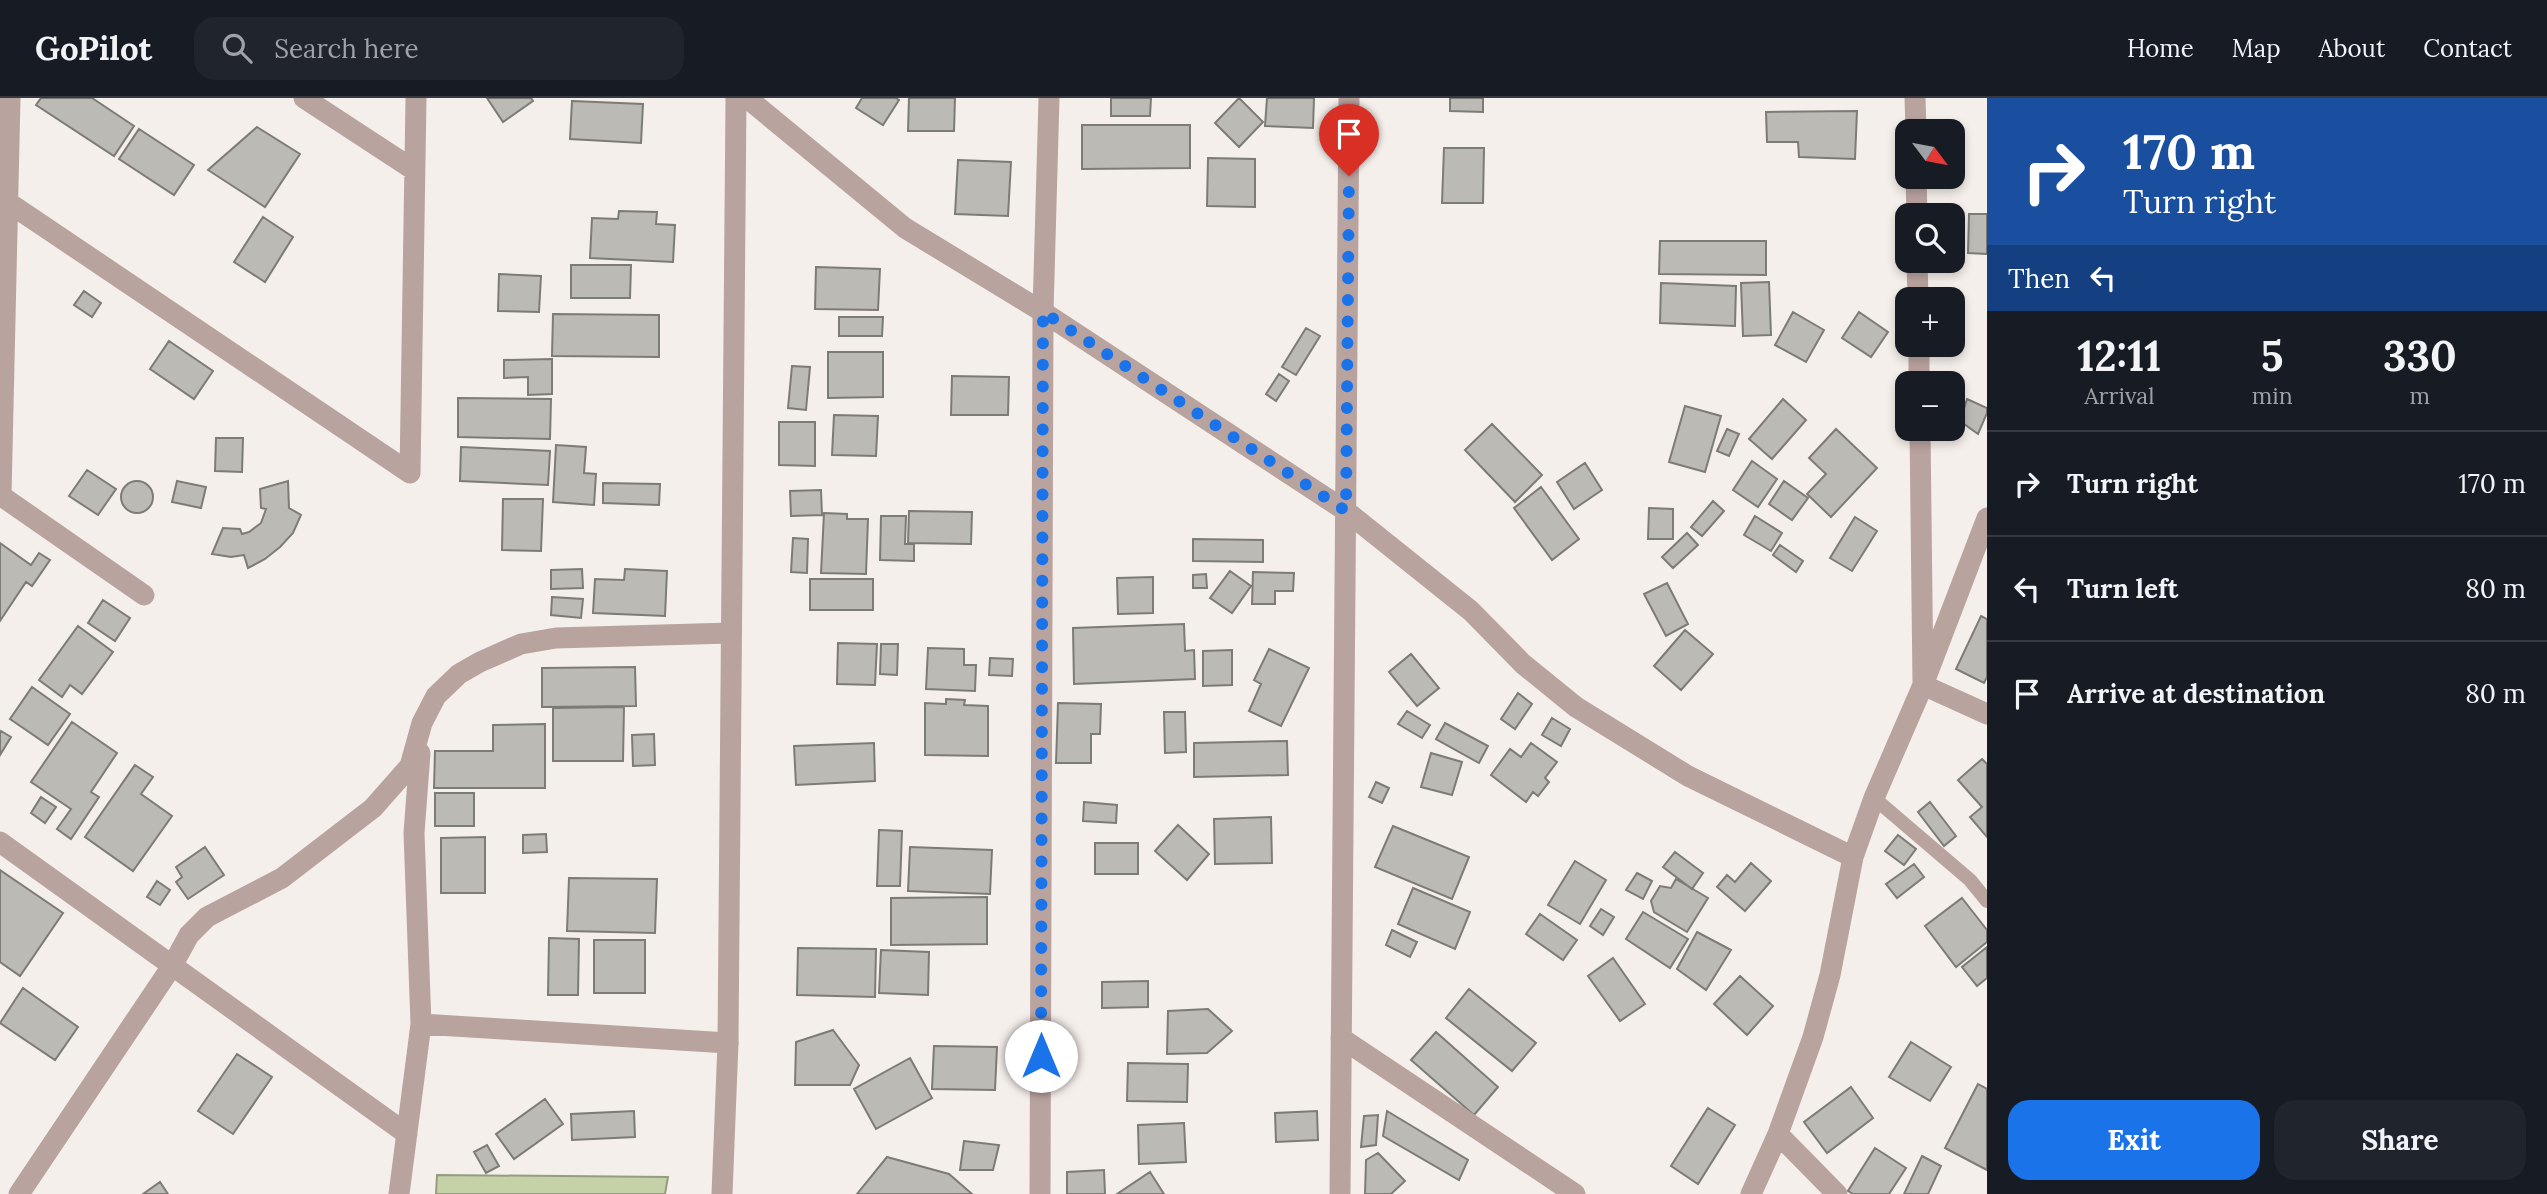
<!DOCTYPE html>
<html lang="en">
<head>
<meta charset="utf-8">
<style>
  body { margin:0; font-family:Lora,serif; background:#20242c; color:#f1f3f6; height:100vh; display:flex; flex-direction:column; font-size:26px; white-space:nowrap }
  * { box-sizing:border-box; margin:0 }
  p { font-size:23px; color:#9ea1a6 }
  .icon { flex:none; width:38px; height:38px; fill:none; stroke:currentColor; stroke-width:2; stroke-linecap:round; stroke-linejoin:round }
  .map { position:relative; flex:1; overflow:hidden }
  .drawer { display:flex; flex-direction:column; background:#171b24; width:560px }
  .drawer>* { flex:none }
  .guide { background:#1a4fa0; color:#fff; overflow:hidden }
  .needle { width:46px; rotate:122deg }
  .fabs { position:absolute; left:1895px; top:21px; display:grid; gap:14px }
  .fabs a { display:grid; place-items:center; width:70px; height:70px; border-radius:14px; background:#171b24; box-shadow:0 4px 10px #0003; font-size:35px }
  .pin { position:absolute; display:grid; place-items:center; width:60px; height:60px; color:#fff; margin:-72px -30px; border-radius:50% 50% 50% 0; rotate:-45deg; box-shadow:0 0 7px #0007 }
  .pin .icon { rotate:45deg }
  .me { position:absolute; width:77px; margin:-38px; rotate:0deg; stroke-linejoin:round; filter:drop-shadow(0 0 5px #0008) }
  .turn { display:flex; align-items:center; gap:24px; height:147px; padding:0 21px; font-size:32px }
  .turn .icon { width:91px; height:91px; stroke-width:2.5 }
  .turn b { display:block; font-size:49px; line-height:60px }
  .then { display:flex; align-items:center; height:66px; padding:0 21px; background:#0003; gap:14px; font-size:26px }
  .eta { display:flex; justify-content:space-evenly; align-items:center; height:119px; text-align:center }
  .eta b { font-size:42px; font-weight:800; line-height:49px }
  .primary-button { display:flex; gap:14px; margin-top:auto; padding:14px 21px }
  .primary-button a { flex:1; height:80px; border-radius:21px; background:#1a73e8; color:#fff; font-size:28px; font-weight:800; line-height:80px; text-align:center }
  .primary-button a+a { background:#20242c; color:#f1f3f6 }
  ul { padding:0; list-style:none }
  li { display:flex; align-items:center; gap:21px; height:105px; padding:0 21px; border-top:2px solid #363941 }
  li div { flex:1 }
  li b { display:block; font-size:26px }
  li em { font-style:normal }
  header { display:flex; align-items:center; gap:42px; box-sizing:border-box; height:98px; padding:0 35px; background:#171b24; border-bottom:2px solid #363941 }
  header strong { font-size:33px }
  nav { display:flex; gap:38px; margin-inline-start:auto; font-size:24px }
  .search { width:490px; height:63px; background:#20242c; display:flex; align-items:center; gap:18px; box-sizing:border-box; padding:0 24px; border-radius:21px; color:#9ea1a6; font-size:26px }
  main { display:flex; flex:1; min-height:0 }
  .map>svg:first-child { display:block }
  .water { fill:#c5d2a8; stroke:#949d7f; stroke-width:2 }
  .building { fill:#bbbab4; stroke:#7d7b76; stroke-width:2 }
  .lines { fill:none; stroke-linecap:round; stroke-linejoin:round }
  .service { stroke:#b9a39f; stroke-width:14 }
  .minor { stroke:#b9a39f; stroke-width:21 }
  .tertiary { stroke:#b9a39f; stroke-width:21 }
  .route { stroke:#1a73e8; stroke-width:12; stroke-dasharray:0 21.6 }
</style>
</head>
<body>
<header>
<strong>GoPilot</strong>
<div class="search"><svg class="icon" aria-label="search" viewBox="0 0 24 24"><circle cx="10" cy="10" r="6"/><path d="M15 15l6 6"/></svg>Search here</div>
<nav><a>Home</a><a>Map</a><a>About</a><a>Contact</a></nav>
</header>
<main>
<div class="map">
<svg width="1987" height="1096" viewBox="0 0 1987 1096">
  <rect width="100%" height="100%" fill="#f5efeb"/>
  <path class="water" d="M 437,1077 L 668,1079 L 665,1096 L 436,1096 Z"/>
  <path class="building" d="M 41,0 L 92,0 L 134,28 L 114,58 L 36,7 Z
    M 487,0 L 531,0 L 533,3 L 503,24 Z
    M 862,0 L 896,0 L 899,2 L 883,27 L 856,10 Z
    M 909,0 L 955,0 L 954,33 L 908,33 Z
    M 1111,0 L 1151,0 L 1150,18 L 1111,18 Z
    M 1239,0 L 1263,24 L 1239,49 L 1215,25 Z
    M 1267,0 L 1314,0 L 1313,30 L 1265,28 Z
    M 1450,0 L 1483,0 L 1483,14 L 1450,13 Z
    M 572,3 L 643,6 L 641,45 L 570,41 Z
    M 1857,13 L 1855,61 L 1799,59 L 1798,44 L 1767,44 L 1766,14 Z
    M 1082,27 L 1190,27 L 1190,70 L 1082,71 Z
    M 257,29 L 300,56 L 265,109 L 208,72 Z
    M 139,31 L 194,67 L 174,97 L 119,61 Z
    M 1444,50 L 1484,50 L 1483,105 L 1442,105 Z
    M 1208,60 L 1255,61 L 1255,109 L 1207,108 Z
    M 958,62 L 1011,64 L 1008,118 L 955,116 Z
    M 619,113 L 657,114 L 656,126 L 675,127 L 673,164 L 590,160 L 592,120 L 618,121 Z
    M 1969,116 L 1987,116 L 1987,156 L 1968,155 Z
    M 263,119 L 293,139 L 265,184 L 234,164 Z
    M 1660,143 L 1766,143 L 1766,177 L 1659,176 Z
    M 571,167 L 631,167 L 630,200 L 571,200 Z
    M 816,169 L 880,171 L 878,212 L 815,211 Z
    M 499,176 L 541,178 L 539,214 L 498,213 Z
    M 1769,184 L 1771,237 L 1743,238 L 1741,185 Z
    M 1661,185 L 1736,188 L 1735,228 L 1660,225 Z
    M 84,193 L 101,205 L 92,219 L 74,207 Z
    M 1793,214 L 1824,232 L 1806,264 L 1775,247 Z
    M 1859,214 L 1888,234 L 1871,259 L 1842,240 Z
    M 553,216 L 659,217 L 659,259 L 552,258 Z
    M 839,219 L 883,219 L 882,238 L 839,238 Z
    M 1306,230 L 1320,238 L 1296,277 L 1282,269 Z
    M 169,243 L 213,273 L 194,301 L 150,271 Z
    M 828,254 L 883,254 L 883,299 L 828,300 Z
    M 552,261 L 552,296 L 528,297 L 528,279 L 504,280 L 504,262 Z
    M 792,268 L 810,269 L 806,312 L 788,310 Z
    M 1279,276 L 1289,283 L 1276,303 L 1266,296 Z
    M 952,278 L 1009,279 L 1008,317 L 951,317 Z
    M 458,300 L 551,301 L 550,341 L 458,339 Z
    M 1783,301 L 1806,322 L 1772,361 L 1749,341 Z
    M 1967,301 L 1987,310 L 1987,315 L 1978,336 L 1960,323 Z
    M 1685,308 L 1721,318 L 1705,374 L 1669,364 Z
    M 834,317 L 878,318 L 876,358 L 832,357 Z
    M 779,324 L 815,324 L 815,368 L 779,367 Z
    M 1492,326 L 1542,377 L 1515,404 L 1465,352 Z
    M 1727,331 L 1739,336 L 1729,358 L 1717,353 Z
    M 1836,331 L 1877,370 L 1831,419 L 1807,396 L 1826,376 L 1809,360 Z
    M 216,340 L 243,340 L 242,374 L 215,373 Z
    M 556,347 L 586,349 L 584,375 L 596,376 L 594,407 L 553,404 Z
    M 461,349 L 550,353 L 548,387 L 460,383 Z
    M 1752,363 L 1777,381 L 1758,409 L 1733,392 Z
    M 1585,365 L 1602,392 L 1574,411 L 1557,384 Z
    M 87,372 L 116,391 L 98,417 L 69,398 Z
    M 177,383 L 206,389 L 201,410 L 172,404 Z
    M 288,383 L 289,410 L 301,417 L 293,435 L 280,449 L 265,461 L 248,470 L 244,457 L 231,459 L 212,456 L 223,430 L 240,431 L 242,436 L 249,434 L 261,425 L 266,411 L 261,410 L 260,391 Z
    M 1784,383 L 1808,400 L 1792,422 L 1769,406 Z
    M121 399a16 16 0 1 1 32 0a16 16 0 1 1-32 0Z
    M 603,385 L 660,386 L 659,407 L 603,405 Z
    M 1541,389 L 1579,441 L 1552,462 L 1514,410 Z
    M 821,392 L 822,417 L 791,418 L 790,393 Z
    M 503,401 L 543,401 L 541,453 L 502,452 Z
    M 1713,403 L 1724,413 L 1702,438 L 1691,429 Z
    M 1649,410 L 1673,411 L 1673,441 L 1648,441 Z
    M 909,413 L 972,414 L 971,446 L 908,445 Z
    M 824,415 L 847,416 L 847,421 L 868,421 L 866,476 L 821,475 Z
    M 881,418 L 906,418 L 905,446 L 914,446 L 914,463 L 880,462 Z
    M 1755,418 L 1782,435 L 1771,453 L 1744,437 Z
    M 1855,419 L 1877,433 L 1852,473 L 1830,460 Z
    M 1687,435 L 1698,447 L 1673,470 L 1662,459 Z
    M 793,440 L 808,441 L 807,475 L 791,474 Z
    M 1193,441 L 1263,442 L 1263,464 L 1193,463 Z
    M 0,445 L 31,467 L 39,455 L 50,462 L 32,488 L 26,484 L 0,523 Z
    M 1780,447 L 1803,463 L 1796,474 L 1773,457 Z
    M 582,471 L 583,490 L 551,491 L 551,472 Z
    M 625,471 L 667,473 L 665,518 L 593,515 L 595,481 L 624,482 Z
    M 1230,473 L 1251,488 L 1232,515 L 1210,500 Z
    M 1253,474 L 1294,475 L 1293,493 L 1275,493 L 1275,506 L 1252,506 Z
    M 1206,476 L 1207,490 L 1193,490 L 1193,477 Z
    M 1153,479 L 1153,515 L 1118,516 L 1117,480 Z
    M 810,481 L 873,481 L 873,512 L 810,512 Z
    M 1667,485 L 1688,526 L 1666,538 L 1644,496 Z
    M 552,499 L 583,501 L 581,520 L 551,517 Z
    M 103,502 L 130,520 L 115,543 L 88,525 Z
    M 1981,518 L 1987,521 L 1987,579 L 1984,585 L 1956,571 Z
    M 1184,526 L 1185,553 L 1194,552 L 1195,581 L 1074,586 L 1073,530 Z
    M 78,528 L 113,554 L 82,596 L 70,587 L 62,599 L 39,582 Z
    M 1685,532 L 1713,556 L 1681,592 L 1654,568 Z
    M 838,545 L 877,546 L 875,587 L 837,586 Z
    M 881,546 L 898,546 L 897,577 L 880,576 Z
    M 928,550 L 964,551 L 964,567 L 976,567 L 975,593 L 926,591 Z
    M 1269,551 L 1309,570 L 1281,628 L 1249,613 L 1261,586 L 1254,582 Z
    M 1232,552 L 1232,587 L 1203,588 L 1203,553 Z
    M 1411,556 L 1439,590 L 1417,608 L 1389,574 Z
    M 990,560 L 1013,561 L 1012,578 L 989,577 Z
    M 635,569 L 636,608 L 542,609 L 542,570 Z
    M 32,589 L 70,616 L 48,647 L 10,621 Z
    M 1518,595 L 1532,606 L 1515,631 L 1501,621 Z
    M 946,601 L 965,602 L 964,607 L 988,608 L 988,658 L 925,657 L 925,605 L 946,606 Z
    M 1058,605 L 1101,606 L 1100,636 L 1091,636 L 1091,665 L 1056,665 Z
    M 624,609 L 623,663 L 553,663 L 553,610 Z
    M 1407,613 L 1430,627 L 1422,640 L 1398,626 Z
    M 1164,614 L 1185,614 L 1186,654 L 1165,655 Z
    M 1552,620 L 1570,631 L 1561,648 L 1542,637 Z
    M 72,624 L 117,655 L 91,694 L 99,699 L 71,741 L 57,731 L 71,711 L 31,684 Z
    M 1445,625 L 1488,648 L 1479,665 L 1436,641 Z
    M 545,626 L 545,690 L 434,690 L 435,653 L 493,653 L 493,627 Z
    M 1,633 L 11,639 L 0,657 L 0,635 Z
    M 654,636 L 655,667 L 633,668 L 632,637 Z
    M 1287,643 L 1288,677 L 1194,679 L 1194,645 Z
    M 874,645 L 875,683 L 796,687 L 794,648 Z
    M 1531,645 L 1557,664 L 1545,680 L 1549,684 L 1538,698 L 1533,694 L 1526,704 L 1491,677 L 1510,651 L 1521,659 Z
    M 1431,655 L 1462,664 L 1452,697 L 1421,689 Z
    M 1982,661 L 1987,666 L 1987,739 L 1970,719 L 1982,709 L 1958,682 Z
    M 135,667 L 153,679 L 141,696 L 172,718 L 133,773 L 85,739 Z
    M 1376,684 L 1389,690 L 1382,705 L 1369,699 Z
    M 435,695 L 474,695 L 474,728 L 435,728 Z
    M 41,699 L 56,709 L 45,725 L 31,715 Z
    M 1084,704 L 1117,707 L 1116,725 L 1083,723 Z
    M 1930,704 L 1956,738 L 1944,748 L 1918,714 Z
    M 1271,719 L 1272,765 L 1215,766 L 1214,721 Z
    M 1178,727 L 1209,756 L 1187,782 L 1155,753 Z
    M 1393,728 L 1469,759 L 1452,801 L 1375,769 Z
    M 879,732 L 902,733 L 900,788 L 877,788 Z
    M 546,736 L 547,754 L 523,755 L 523,737 Z
    M 1898,737 L 1916,751 L 1904,767 L 1885,753 Z
    M 485,739 L 485,795 L 441,795 L 441,740 Z
    M 1095,745 L 1138,745 L 1138,776 L 1095,776 Z
    M 205,749 L 224,777 L 188,801 L 176,784 L 182,779 L 176,769 Z
    M 910,749 L 992,752 L 990,796 L 908,793 Z
    M 1675,754 L 1703,775 L 1692,791 L 1663,769 Z
    M 1575,763 L 1606,782 L 1580,826 L 1548,807 Z
    M 1751,765 L 1771,783 L 1745,813 L 1717,789 L 1727,777 L 1735,784 Z
    M 1914,766 L 1924,779 L 1897,800 L 1886,786 Z
    M 0,772 L 63,815 L 20,878 L 0,864 Z
    M 1637,775 L 1652,783 L 1643,801 L 1626,792 Z
    M 569,780 L 657,781 L 655,835 L 567,833 Z
    M 1676,781 L 1708,800 L 1687,834 L 1654,814 L 1651,803 L 1660,788 L 1671,790 Z
    M 157,783 L 170,792 L 160,807 L 147,799 Z
    M 1413,790 L 1470,814 L 1455,851 L 1398,826 Z
    M 987,799 L 987,846 L 891,847 L 891,800 Z
    M 1962,800 L 1987,832 L 1987,844 L 1956,869 L 1925,828 Z
    M 1601,811 L 1614,819 L 1603,837 L 1590,828 Z
    M 1643,814 L 1688,841 L 1670,870 L 1626,841 Z
    M 1540,816 L 1577,842 L 1563,862 L 1526,836 Z
    M 1392,832 L 1417,844 L 1410,859 L 1386,847 Z
    M 1697,834 L 1731,852 L 1706,892 L 1677,871 Z
    M 549,840 L 579,841 L 578,897 L 548,897 Z
    M 594,842 L 645,842 L 645,895 L 594,895 Z
    M 1987,849 L 1987,880 L 1977,888 L 1962,869 Z
    M 798,850 L 876,851 L 875,899 L 797,897 Z
    M 881,852 L 929,854 L 928,897 L 879,895 Z
    M 1613,860 L 1645,906 L 1620,923 L 1588,878 Z
    M 1740,878 L 1773,908 L 1747,937 L 1714,906 Z
    M 1148,883 L 1148,909 L 1102,910 L 1102,884 Z
    M 23,890 L 78,929 L 55,962 L 0,925 Z
    M 1469,891 L 1536,945 L 1512,973 L 1446,920 Z
    M 1208,911 L 1232,933 L 1207,955 L 1167,956 L 1168,913 Z
    M 833,932 L 859,967 L 850,987 L 795,987 L 796,944 Z
    M 1436,934 L 1498,989 L 1474,1017 L 1411,962 Z
    M 1911,944 L 1951,969 L 1930,1003 L 1889,979 Z
    M 934,948 L 997,949 L 995,992 L 932,991 Z
    M 237,956 L 272,979 L 233,1036 L 198,1013 Z
    M 910,960 L 932,1000 L 876,1031 L 854,991 Z
    M 1128,965 L 1188,966 L 1187,1004 L 1127,1003 Z
    M 1978,986 L 1987,991 L 1987,1072 L 1945,1050 Z
    M 1851,989 L 1873,1020 L 1827,1055 L 1804,1024 Z
    M 545,1001 L 563,1026 L 514,1061 L 496,1036 Z
    M 1708,1010 L 1735,1027 L 1698,1086 L 1671,1068 Z
    M 634,1013 L 635,1039 L 572,1042 L 571,1016 Z
    M 1317,1013 L 1318,1042 L 1276,1044 L 1275,1015 Z
    M 1387,1013 L 1468,1062 L 1459,1082 L 1383,1038 Z
    M 1378,1017 L 1376,1047 L 1361,1049 L 1364,1018 Z
    M 1184,1025 L 1186,1064 L 1139,1066 L 1138,1027 Z
    M 964,1043 L 999,1047 L 993,1072 L 960,1072 Z
    M 487,1047 L 499,1068 L 486,1075 L 474,1054 Z
    M 1875,1050 L 1906,1070 L 1889,1096 L 1853,1096 L 1848,1093 Z
    M 1378,1055 L 1405,1083 L 1391,1096 L 1365,1096 L 1366,1062 Z
    M 1922,1058 L 1941,1068 L 1928,1096 L 1904,1096 Z
    M 887,1059 L 949,1076 L 972,1096 L 857,1096 Z
    M 1104,1072 L 1105,1096 L 1067,1096 L 1067,1074 Z
    M 1150,1074 L 1164,1096 L 1117,1096 Z
    M 160,1084 L 168,1096 L 143,1096 Z"/>
  <g class="lines">
    <path class="service" d="M 1874,700 L 1970,782 L 1987,803"/>
    <path class="minor" d="M 304,0 L 414,72
      M 747,0 L 905,130 L 1043,214 L 1346,413 L 1471,513 L 1523,566 L 1576,609 L 1688,678 L 1853,759
      M 1915,0 L 1916,33
      M 1916,79 L 1917,117
      M 9,105 L 410,375
      M 1917,163 L 1918,201
      M 1919,247 L 1919,285
      M 1920,331 L 1923,587 L 1987,616
      M 410,375 L 416,0
      M 0,397 L 144,497
      M 1,398 L 10,0
      M 0,744 L 407,1036
      M 421,926 L 728,945
      M 1341,940 L 1575,1096
      M 1778,1036 L 1837,1096
      M 19,1096 L 172,868 L 189,837 L 207,819 L 282,780 L 373,710 L 410,668 L 422,625 L 436,598 L 459,576 L 480,564 L 521,546 L 556,540 L 731,535
      M 399,1096 L 421,926 L 414,735 L 420,655
      M 1040,1096 L 1043,214 L 1049,0
      M 1340,1096 L 1349,0
      M 1751,1096 L 1778,1036 L 1813,939 L 1830,877 L 1853,759 L 1874,700 L 1923,587 L 1987,420"/>
    <path class="tertiary" d="M 722,1096 L 728,945 L 736,0"/>
  </g>
  <g class="lines">
    <path class="route" d="M 1041,958 L 1043,214 L 1346,413 L 1349,78"/>
  </g>
</svg>
<div class="fabs">
<a><svg class="needle" viewBox="-14 -14 28 28"><path d="M0-13l5 13h-10z" fill="#e53935"/><path d="M0 13l5-13h-10z" fill="#9ea1a6"/></svg></a>
<a><svg class="icon" aria-label="search" viewBox="0 0 24 24"><circle cx="10" cy="10" r="6"/><path d="M15 15l6 6"/></svg></a>
<a>+</a>
<a>−</a>
</div>
<div class="pin" style="left:1349px;top:78px;background:#d93025"><svg class="icon" aria-label="arrive" viewBox="0 0 24 24"><path d="M6 21V4h12l-3 4 3 4H6"/></svg></div>
<svg class="me" style="left:1041px;top:958px" viewBox="-20 -20 40 40"><circle r="19" fill="#fff"/><path d="M0-13L10 11 0 6-10 11z" fill="#1a73e8"/></svg>
</div>
<section class="drawer">
<div class="guide">
<div class="turn"><svg class="icon" aria-label="right" viewBox="0 0 24 24"><path d="M7 20v-9h11M14 6l5 5-5 5"/></svg><div><b>170 m</b>Turn right</div></div>
<div class="then">Then<svg class="icon" aria-label="left" viewBox="0 0 24 24"><path d="M17 20v-9H6M10 6l-5 5 5 5"/></svg></div>
</div>
<div class="eta">
<div><b>12:11</b><p>Arrival</p></div>
<div><b>5</b><p>min</p></div>
<div><b>330</b><p>m</p></div>
</div>
<ul>
<li><svg class="icon" aria-label="right" viewBox="0 0 24 24"><path d="M7 20v-9h11M14 6l5 5-5 5"/></svg><div><b>Turn right</b></div><em>170 m</em></li>
<li><svg class="icon" aria-label="left" viewBox="0 0 24 24"><path d="M17 20v-9H6M10 6l-5 5 5 5"/></svg><div><b>Turn left</b></div><em>80 m</em></li>
<li><svg class="icon" aria-label="arrive" viewBox="0 0 24 24"><path d="M6 21V4h12l-3 4 3 4H6"/></svg><div><b>Arrive at destination</b></div><em>80 m</em></li>
</ul>
<div class="primary-button"><a>Exit</a><a>Share</a></div>
</section>
</main>
</body>
</html>
